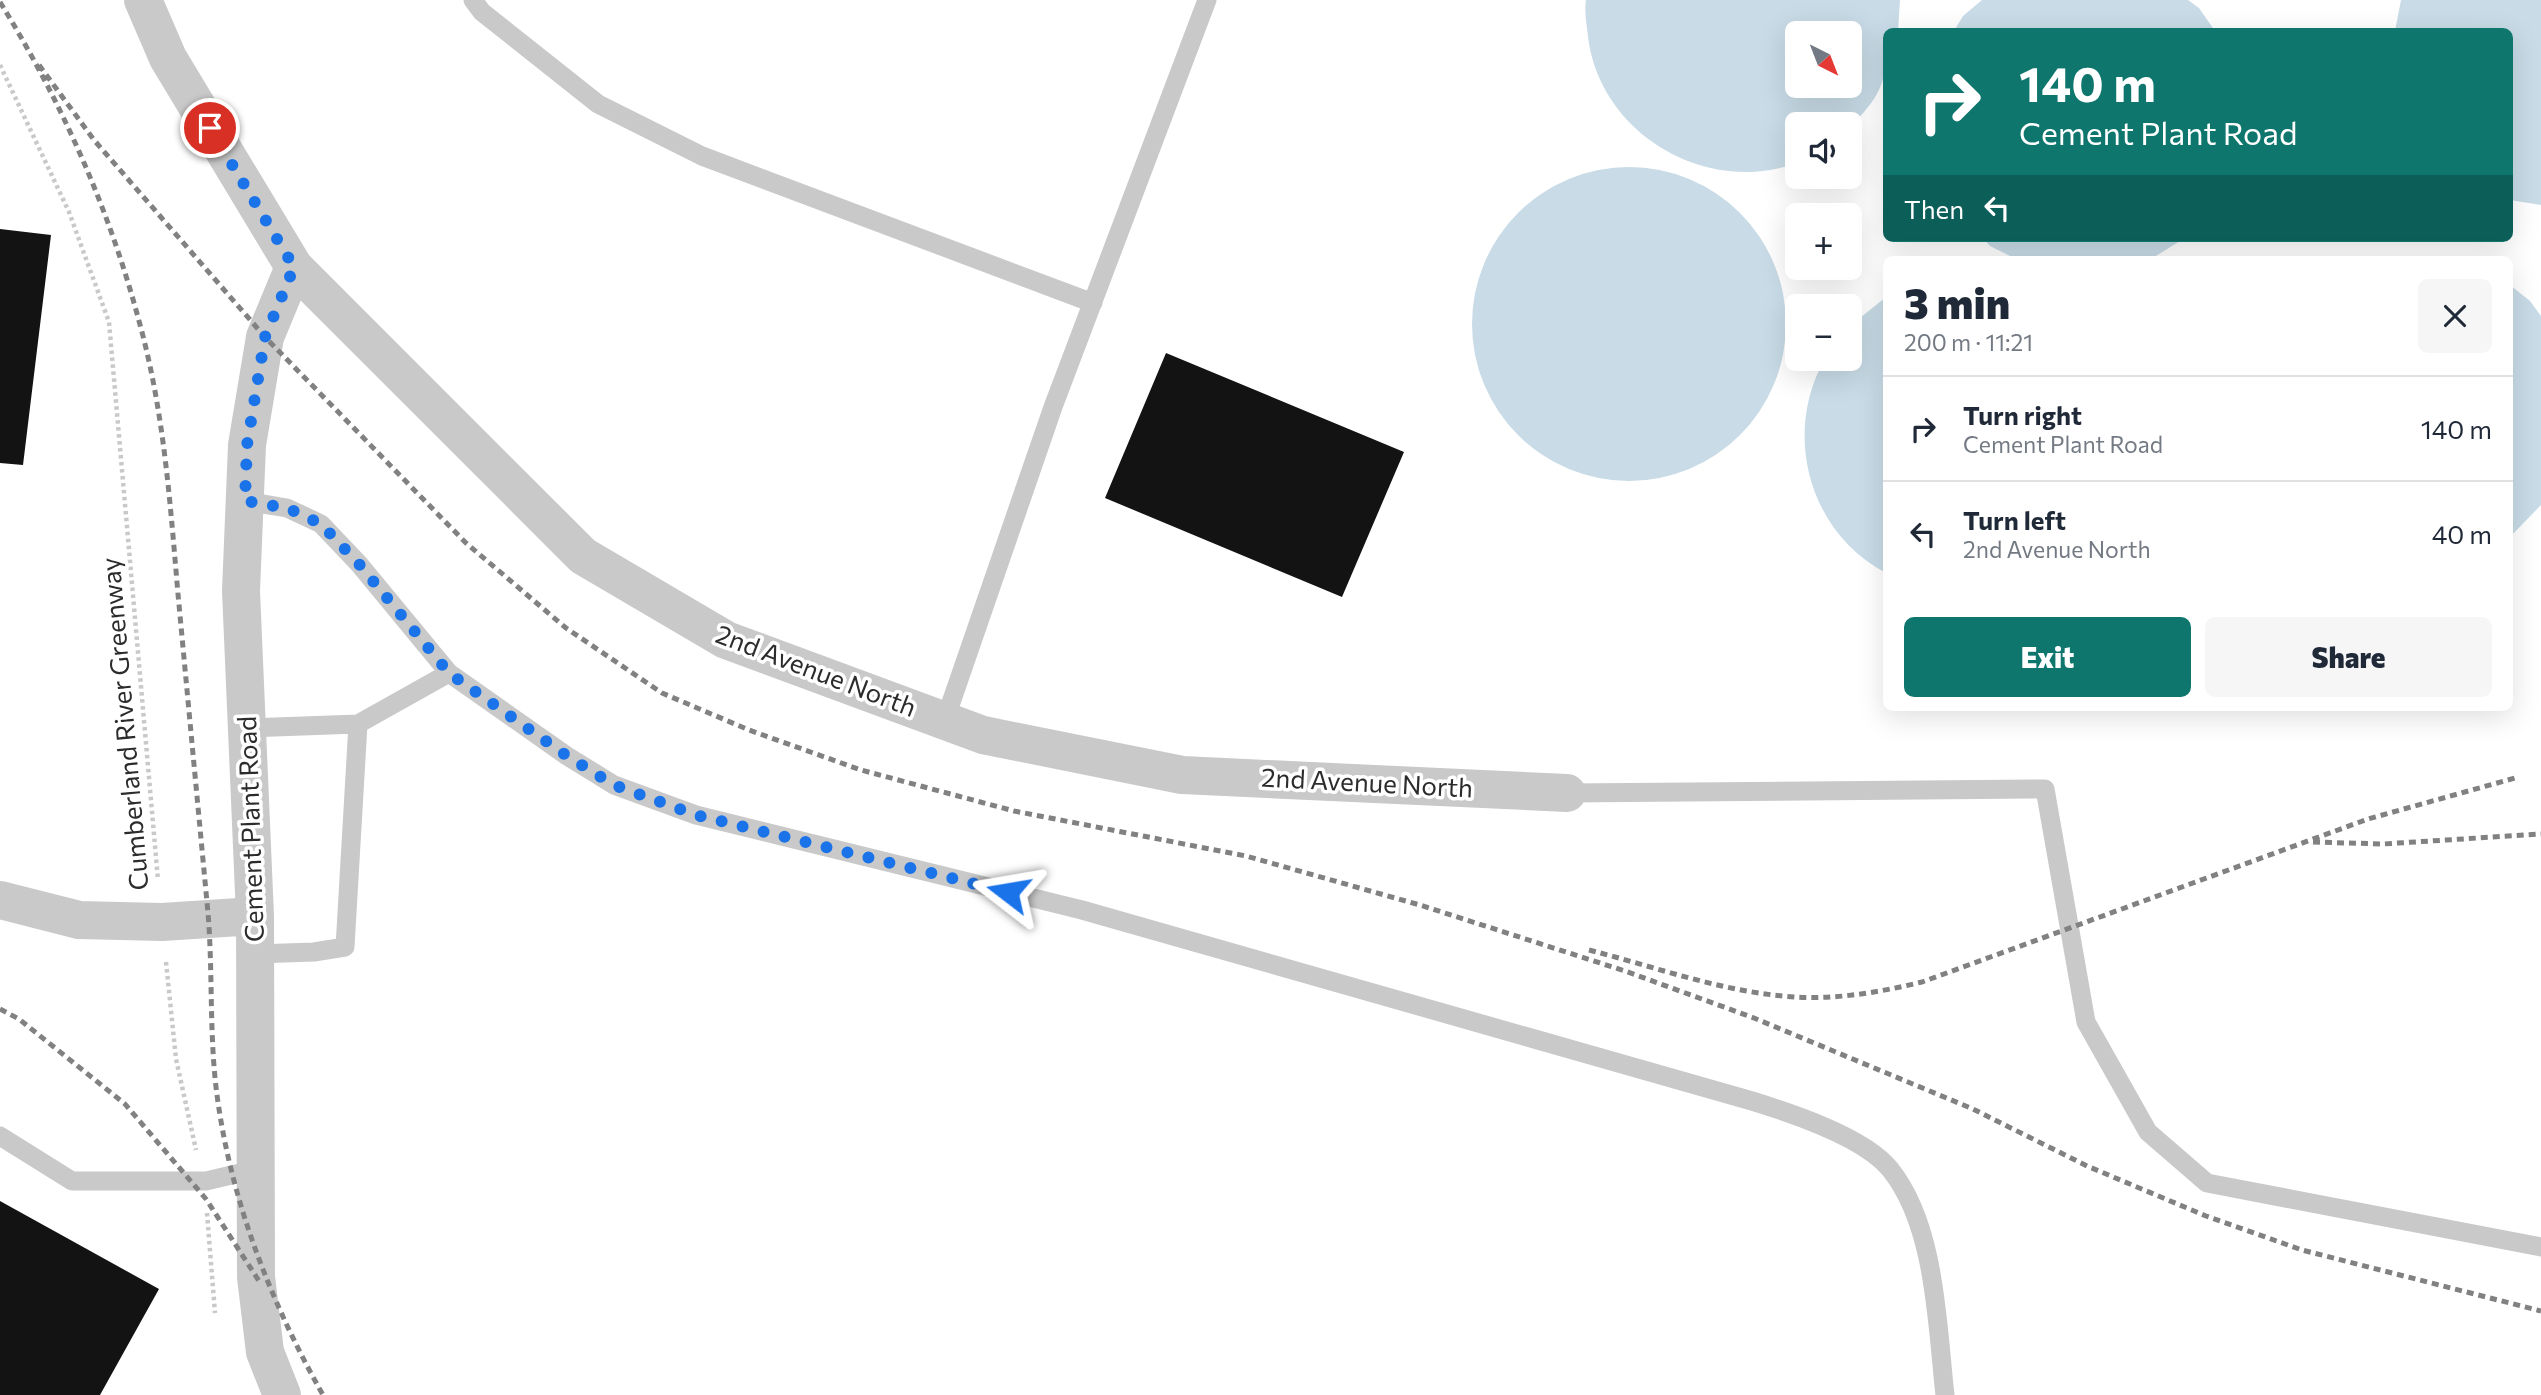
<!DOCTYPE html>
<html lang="en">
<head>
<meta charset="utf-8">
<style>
  body { margin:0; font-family:Commissioner,sans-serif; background:#f6f6f7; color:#1f2937; height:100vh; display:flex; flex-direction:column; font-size:26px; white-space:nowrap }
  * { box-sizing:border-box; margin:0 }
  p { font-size:23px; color:#747a83 }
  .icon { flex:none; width:38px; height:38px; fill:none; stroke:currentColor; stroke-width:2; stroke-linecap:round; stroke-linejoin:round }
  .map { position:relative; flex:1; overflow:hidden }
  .side { position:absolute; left:1883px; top:256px; width:630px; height:455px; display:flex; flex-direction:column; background:#fff; border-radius:10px; box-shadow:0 7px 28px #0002 }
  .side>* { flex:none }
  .banner { position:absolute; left:1883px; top:28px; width:630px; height:214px; border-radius:10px; box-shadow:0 7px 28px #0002; background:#0f766e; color:#fff; overflow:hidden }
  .needle { width:46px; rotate:138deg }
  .fabs { position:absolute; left:1785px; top:21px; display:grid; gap:14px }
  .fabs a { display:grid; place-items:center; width:77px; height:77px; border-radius:10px; background:#fff; box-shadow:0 7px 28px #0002; font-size:35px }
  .pin { position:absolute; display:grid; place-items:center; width:60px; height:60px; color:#fff; margin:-30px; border:4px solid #fff; border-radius:50%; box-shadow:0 2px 7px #0007 }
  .me { position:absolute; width:77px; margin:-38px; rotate:284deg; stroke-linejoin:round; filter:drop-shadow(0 0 5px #0008) }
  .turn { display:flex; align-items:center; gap:24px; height:147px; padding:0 21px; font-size:32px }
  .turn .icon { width:91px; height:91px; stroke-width:2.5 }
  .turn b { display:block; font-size:49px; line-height:60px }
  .then { display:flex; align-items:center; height:66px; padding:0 21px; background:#0003; gap:14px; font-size:26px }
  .round { display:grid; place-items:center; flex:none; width:74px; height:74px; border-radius:10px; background:#f6f6f7 }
  .overview { display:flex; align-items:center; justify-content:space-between; height:119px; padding:0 21px }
  h1 { font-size:42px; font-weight:800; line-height:52px }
  .action { display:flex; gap:14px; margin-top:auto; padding:14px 21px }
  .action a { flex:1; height:80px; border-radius:10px; background:#0f766e; color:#fff; font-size:28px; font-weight:800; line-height:80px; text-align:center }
  .action a+a { background:#f6f6f7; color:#1f2937 }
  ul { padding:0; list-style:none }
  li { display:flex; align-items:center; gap:21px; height:105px; padding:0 21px; border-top:2px solid #e0e1e3 }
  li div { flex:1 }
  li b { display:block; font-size:26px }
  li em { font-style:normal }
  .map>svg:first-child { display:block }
  .water { fill:#c8dbe6; fill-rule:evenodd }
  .building { fill:#131313 }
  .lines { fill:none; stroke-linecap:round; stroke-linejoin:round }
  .path { stroke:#c9c9c9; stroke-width:4.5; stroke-dasharray:3.5 3.5; stroke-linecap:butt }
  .service { stroke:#c9c9c9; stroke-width:19 }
  .minor { stroke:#c9c9c9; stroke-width:38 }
  .rail { stroke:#818181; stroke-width:5; stroke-dasharray:7 5; stroke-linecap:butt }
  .route { stroke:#1a73e8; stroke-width:12; stroke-dasharray:0 21.6 }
  .labels { text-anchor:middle; stroke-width:7; stroke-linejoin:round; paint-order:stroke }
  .street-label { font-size:26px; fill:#2c2c2c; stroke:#fff }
</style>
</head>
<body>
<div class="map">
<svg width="2541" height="1395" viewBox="0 0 2541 1395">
  <rect width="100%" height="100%" fill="#fff"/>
  <path class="water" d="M 1586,0 L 1900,0 L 1898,31 L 1886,32 C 1886,83 1885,90 1850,128 L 1850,124 L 1797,124 L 1797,163 C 1706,196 1600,134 1588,37 C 1587,25 1584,13 1586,0 ZM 1850,33 L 1850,86 L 1797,86 L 1797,33 Z
    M 1982,0 L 2188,0 L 2199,8 L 2215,31 L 1954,31 L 1963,16 Z
    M 2401,0 L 2541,0 L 2541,205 L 2510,200 L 2510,32 L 2395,31 Z
    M1472 324a157 157 0 1 1 314 0a157 157 0 1 1-314 0Z
    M 1983,238 L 2185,238 L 2151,259 L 2016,259 L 1990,246 Z
    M 2510,285 L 2530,301 L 2541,316 L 2541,505 L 2510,537 Z
    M 1886,297 L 1886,573 C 1809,533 1782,433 1825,359 L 1850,359 L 1850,326 Z"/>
  <path class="building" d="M 0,229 L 51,235 L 23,465 L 0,463 Z
    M 1166,353 L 1404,452 L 1342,597 L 1105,498 Z
    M 0,1201 L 159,1289 L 100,1395 L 0,1395 Z"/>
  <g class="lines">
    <path class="path" d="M 0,65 L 69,212 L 109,322 L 158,880
      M 166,962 L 176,1059 L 196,1150
      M 207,1213 L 215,1313"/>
    <path class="service" d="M 473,0 L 482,12 L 598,104 L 702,156 L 1093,303
      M 245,501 L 287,508 L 321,524 L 359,564 L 449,673 L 567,756 L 614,785 L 696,815 L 1082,910 L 1752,1101 C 1791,1113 1864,1137 1890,1169 C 1936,1226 1937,1325 1945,1395
      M 945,720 L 1053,407 L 1207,0
      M 247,728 L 358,724 L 449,673
      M 1567,793 L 2045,789 L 2086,1022 L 2148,1132 L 2207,1183 L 2541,1247
      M 255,954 L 314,952 L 345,947 L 358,724
      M 0,1136 L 72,1181 L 206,1181 L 257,1169"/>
    <path class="minor" d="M 143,0 L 168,58 L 294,267 L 583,556 L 726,640 L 983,735 L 1182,775 L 1567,793
      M 0,900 L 79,920 L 162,922 L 255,916
      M 282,1395 L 265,1352 L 256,1277 L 255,916 L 241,591 L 247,445 L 265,337 L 294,267"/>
    <path class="rail" d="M 0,2 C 61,101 109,208 139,321 C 164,411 170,502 178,594 C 188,701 198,807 208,913 C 213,973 209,1035 217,1095 C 231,1201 271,1303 323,1395
      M 39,65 L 94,140 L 265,337 L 466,543 L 566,628 L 662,693 L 749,730 L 861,770 L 1014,811 L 1246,856 L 1420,905 L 1625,971 L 1754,1018 L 1973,1109 L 2087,1166 L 2206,1216 L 2302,1250 L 2541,1311
      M 2313,842 L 2383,844 L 2541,834
      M 1589,950 C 1652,966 1717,990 1783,996 C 1830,1001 1876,993 1922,982 L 2368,819 L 2515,778
      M 0,1009 L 19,1019 L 125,1104 L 206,1199 L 259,1281"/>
  </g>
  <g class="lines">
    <path class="route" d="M 210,128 L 294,267 L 265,337 L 247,445 L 245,501 L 287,508 L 321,524 L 359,564 L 449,673 L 567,756 L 614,785 L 696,815 L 1008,892"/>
  </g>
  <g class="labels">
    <g class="street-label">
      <text transform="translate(816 671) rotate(21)" y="9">2nd Avenue North</text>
      <text transform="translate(125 724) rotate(-95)" y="9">Cumberland River Greenway</text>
      <text transform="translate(1367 783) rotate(3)" y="9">2nd Avenue North</text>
      <text transform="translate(251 829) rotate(-92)" y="9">Cement Plant Road</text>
    </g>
  </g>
</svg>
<div class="fabs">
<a><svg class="needle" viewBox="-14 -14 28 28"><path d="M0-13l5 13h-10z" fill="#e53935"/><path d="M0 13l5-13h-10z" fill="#747a83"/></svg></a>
<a><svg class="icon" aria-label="sound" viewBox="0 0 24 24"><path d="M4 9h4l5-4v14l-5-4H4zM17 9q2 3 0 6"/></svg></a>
<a>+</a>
<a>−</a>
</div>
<div class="pin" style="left:210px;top:128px;background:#d93025"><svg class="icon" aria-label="arrive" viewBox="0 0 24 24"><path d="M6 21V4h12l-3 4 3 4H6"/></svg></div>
<svg class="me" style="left:1008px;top:892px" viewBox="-20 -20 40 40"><path d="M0-17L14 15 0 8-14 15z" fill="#1a73e8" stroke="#fff" stroke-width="4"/></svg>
<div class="banner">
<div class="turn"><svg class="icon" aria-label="right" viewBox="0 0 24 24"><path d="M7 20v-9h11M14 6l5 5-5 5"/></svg><div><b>140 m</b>Cement Plant Road</div></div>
<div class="then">Then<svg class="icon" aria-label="left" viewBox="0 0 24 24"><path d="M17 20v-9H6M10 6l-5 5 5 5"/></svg></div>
</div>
<section class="side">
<div class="overview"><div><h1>3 min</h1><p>200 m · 11:21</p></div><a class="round"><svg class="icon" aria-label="close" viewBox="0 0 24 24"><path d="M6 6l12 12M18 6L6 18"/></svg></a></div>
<ul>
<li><svg class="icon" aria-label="right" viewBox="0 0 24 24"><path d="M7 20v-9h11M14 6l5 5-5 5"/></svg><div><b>Turn right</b><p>Cement Plant Road</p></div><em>140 m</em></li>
<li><svg class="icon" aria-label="left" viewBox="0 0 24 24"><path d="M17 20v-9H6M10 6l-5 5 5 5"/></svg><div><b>Turn left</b><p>2nd Avenue North</p></div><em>40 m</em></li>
</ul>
<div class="action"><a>Exit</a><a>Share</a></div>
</section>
</div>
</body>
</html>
